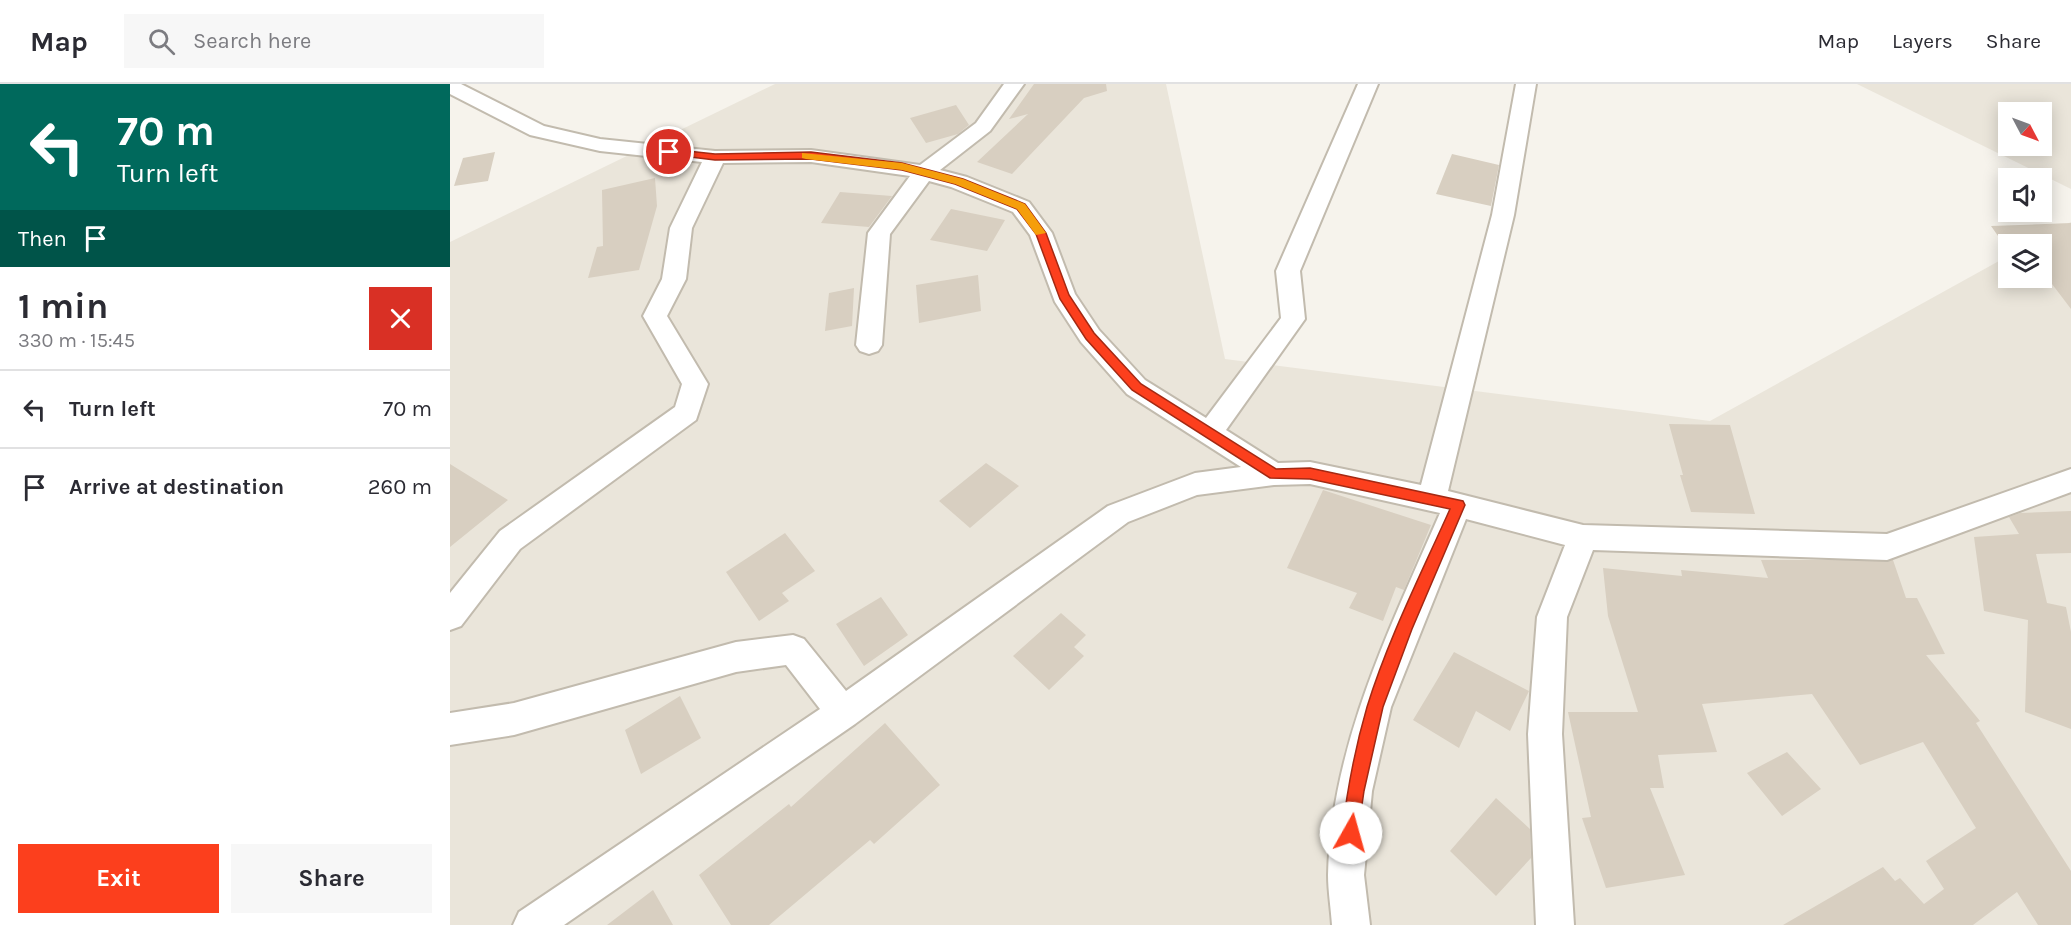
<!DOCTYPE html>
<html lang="en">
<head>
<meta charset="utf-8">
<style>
  body { margin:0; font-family:Karla,sans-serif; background:#f7f7f7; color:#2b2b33; height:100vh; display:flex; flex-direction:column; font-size:22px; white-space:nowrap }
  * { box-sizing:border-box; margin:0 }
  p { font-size:20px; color:#7c7c81 }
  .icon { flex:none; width:33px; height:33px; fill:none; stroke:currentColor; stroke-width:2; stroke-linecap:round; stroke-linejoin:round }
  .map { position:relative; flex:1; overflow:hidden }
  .panel { display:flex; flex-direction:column; background:#fff; width:450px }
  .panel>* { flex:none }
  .guide { background:#00695c; color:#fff; overflow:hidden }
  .needle { width:39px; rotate:131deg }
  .tools { position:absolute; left:1548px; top:18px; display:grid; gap:12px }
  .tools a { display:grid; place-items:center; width:54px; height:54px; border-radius:0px; background:#fff; box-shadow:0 3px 15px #0003; font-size:30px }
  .pin { position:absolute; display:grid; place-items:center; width:51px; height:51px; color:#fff; margin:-26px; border:3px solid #fff; border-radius:50%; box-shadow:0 2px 6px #0007 }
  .me { position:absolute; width:66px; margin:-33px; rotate:7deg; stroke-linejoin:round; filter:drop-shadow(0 0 4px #0008) }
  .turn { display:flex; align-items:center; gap:21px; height:126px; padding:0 18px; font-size:27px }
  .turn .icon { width:78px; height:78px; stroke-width:2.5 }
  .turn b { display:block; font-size:42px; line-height:51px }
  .then { display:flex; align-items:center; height:57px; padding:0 18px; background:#0003; gap:12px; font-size:22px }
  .round { display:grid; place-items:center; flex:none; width:63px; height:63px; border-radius:0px; background:#f7f7f7 }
  .head { display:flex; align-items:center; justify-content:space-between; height:102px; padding:0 18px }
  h1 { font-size:36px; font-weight:700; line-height:45px }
  .button { display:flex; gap:12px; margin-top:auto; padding:12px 18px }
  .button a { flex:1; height:69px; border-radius:0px; background:#fc3f1d; color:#fff; font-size:24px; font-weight:700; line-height:69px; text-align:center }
  .button a+a { background:#f7f7f7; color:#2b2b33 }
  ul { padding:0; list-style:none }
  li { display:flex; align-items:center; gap:18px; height:78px; padding:0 18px; border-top:2px solid #e1e1e2 }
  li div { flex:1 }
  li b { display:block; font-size:22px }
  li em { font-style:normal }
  header { display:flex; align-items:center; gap:36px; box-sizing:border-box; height:84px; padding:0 30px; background:#fff; border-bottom:2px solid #e1e1e2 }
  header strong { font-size:28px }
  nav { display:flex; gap:33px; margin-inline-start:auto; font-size:21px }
  .search { width:420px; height:54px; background:#f7f7f7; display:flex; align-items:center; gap:15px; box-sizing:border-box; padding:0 21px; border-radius:0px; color:#7c7c81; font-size:22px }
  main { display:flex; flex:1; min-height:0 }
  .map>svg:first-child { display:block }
  .residential { fill:#eae5da; fill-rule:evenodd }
  .building { fill:#d8cfc1 }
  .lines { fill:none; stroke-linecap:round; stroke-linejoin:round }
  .street-casing { stroke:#c2bbae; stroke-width:4 }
  .street { fill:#fff; fill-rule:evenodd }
  .route { fill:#fc3f1d; stroke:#a42913; stroke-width:1.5 }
  .slow { fill:#f59e0b }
</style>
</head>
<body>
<header>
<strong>Map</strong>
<div class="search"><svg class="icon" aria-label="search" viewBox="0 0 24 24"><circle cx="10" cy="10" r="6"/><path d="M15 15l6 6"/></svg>Search here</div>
<nav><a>Map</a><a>Layers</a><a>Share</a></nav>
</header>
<main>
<section class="panel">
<div class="guide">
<div class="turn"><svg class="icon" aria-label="left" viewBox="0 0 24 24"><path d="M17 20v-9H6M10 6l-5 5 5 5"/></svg><div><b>70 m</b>Turn left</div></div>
<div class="then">Then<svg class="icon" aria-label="arrive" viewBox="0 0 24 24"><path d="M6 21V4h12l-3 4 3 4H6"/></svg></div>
</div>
<div class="head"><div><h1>1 min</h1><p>330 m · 15:45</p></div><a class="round" style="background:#d93025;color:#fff"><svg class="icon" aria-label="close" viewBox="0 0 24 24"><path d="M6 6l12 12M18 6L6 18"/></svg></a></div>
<ul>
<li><svg class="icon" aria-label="left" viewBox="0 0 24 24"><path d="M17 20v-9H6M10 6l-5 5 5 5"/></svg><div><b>Turn left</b></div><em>70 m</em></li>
<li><svg class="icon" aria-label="arrive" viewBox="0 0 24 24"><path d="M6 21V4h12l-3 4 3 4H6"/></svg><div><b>Arrive at destination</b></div><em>260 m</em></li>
</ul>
<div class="button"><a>Exit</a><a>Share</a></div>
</section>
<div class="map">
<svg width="1621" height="841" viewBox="0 0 1621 841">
  <rect width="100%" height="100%" fill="#f6f3ec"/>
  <path class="residential" d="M 325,0 L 716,0 L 775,275 L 1260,337 L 1558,172 L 1558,194 L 1592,194 L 1592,160 L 1580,160 L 1621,138 L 1621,841 L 0,841 L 0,158 Z
    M 1407,0 L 1621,0 L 1621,105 ZM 1558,28 L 1592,28 L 1592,62 L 1558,62 Z"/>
  <path class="building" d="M 584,0 L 656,0 L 657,7 L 634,14 L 562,90 L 527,78 L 578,30 L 559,35 Z
    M 506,21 L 519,41 L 508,50 L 476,59 L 460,34 Z
    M 45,68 L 38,97 L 4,102 L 13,74 Z
    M 1002,70 L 1049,81 L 1041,122 L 986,110 Z
    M 205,94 L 207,122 L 189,186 L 138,194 L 147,163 L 153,162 L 152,106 Z
    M 390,108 L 442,112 L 419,143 L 371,139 Z
    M 501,125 L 555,136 L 537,167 L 480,156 Z
    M 1621,139 L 1621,225 L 1599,196 L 1582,196 L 1580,194 L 1592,194 L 1592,160 L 1558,160 L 1558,166 L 1541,142 Z
    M 528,191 L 531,227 L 469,239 L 466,201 Z
    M 404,204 L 402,242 L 375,247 L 379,209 Z
    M 1219,340 L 1280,341 L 1305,430 L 1241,428 L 1230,391 L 1233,391 Z
    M 536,379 L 569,402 L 520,444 L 489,417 Z
    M 0,380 L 58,416 L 0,463 Z
    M 873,406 L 981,441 L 954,506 L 946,503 L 933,537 L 899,524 L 907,509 L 837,484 Z
    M 1621,427 L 1621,469 L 1586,470 L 1597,519 L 1616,523 L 1621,548 L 1621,645 L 1575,628 L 1578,536 L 1534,527 L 1524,453 L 1569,450 L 1559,433 L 1570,429 Z
    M 335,449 L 365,487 L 332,509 L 339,517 L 309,537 L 276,488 Z
    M 1311,476 L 1443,476 L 1456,514 L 1467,514 L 1495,570 L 1476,571 L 1530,637 L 1526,639 L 1621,787 L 1621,841 L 1588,841 L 1567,808 L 1523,841 L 1333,841 L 1433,783 L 1445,797 L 1450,794 L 1474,820 L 1494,805 L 1476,777 L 1526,744 L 1473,658 L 1410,681 L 1362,610 L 1252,620 L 1267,668 L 1208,671 L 1214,704 L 1200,704 L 1235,791 L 1156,804 L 1132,734 L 1141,733 L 1118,628 L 1188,628 L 1158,532 L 1153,484 L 1232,492 L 1231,486 L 1318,494 Z
    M 431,513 L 458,551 L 414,582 L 386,540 Z
    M 611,529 L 636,551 L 624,563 L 634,572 L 599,606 L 563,572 Z
    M 1004,568 L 1079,607 L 1060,647 L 1026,627 L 1009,664 L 963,636 Z
    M 230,612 L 251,654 L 191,690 L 175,646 Z
    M 435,639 L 490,701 L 424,760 L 420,756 L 319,841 L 281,841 L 249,791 L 339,720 L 341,723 Z
    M 1337,668 L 1371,705 L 1332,732 L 1297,689 Z
    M 1046,714 L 1080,745 L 1081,774 L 1046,812 L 1000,767 Z
    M 203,806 L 223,841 L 157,841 Z"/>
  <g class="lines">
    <g class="street-casing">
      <path id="street" d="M 0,0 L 11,0 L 94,42 L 150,55 L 265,67 L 361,66 L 470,81 L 526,39 L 554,0 L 574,0 L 540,47 L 490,86 L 517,93 L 579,118 L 602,149 L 625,210 L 649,246 L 695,296 L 756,334 L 831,234 L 826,187 L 908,0 L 928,0 L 850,187 L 855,235 L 776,346 L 828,379 L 860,378 L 971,401 L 1042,131 L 1066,0 L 1086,0 L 1064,131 L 998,407 L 1133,441 L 1437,450 L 1621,385 L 1621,408 L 1437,476 L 1143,466 L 1117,533 L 1112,650 L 1124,841 L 1086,841 L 1078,650 L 1087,533 L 1115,461 L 1016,435 L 941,623 L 922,707 L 914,791 L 920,841 L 882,841 C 881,825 878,807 878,791 C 881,662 940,544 990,429 L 860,400 L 824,401 L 747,411 L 678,438 L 405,640 L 114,841 L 63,841 L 69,828 L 370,625 L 336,581 L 286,588 L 64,651 L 0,661 L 0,629 L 64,619 L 286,558 L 343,551 L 354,555 L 396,607 L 658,422 L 745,389 L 791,383 L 677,310 L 631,258 L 605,218 L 580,151 L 563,128 L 501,103 L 479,97 L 440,150 L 432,261 L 428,267 L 419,270 L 410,267 L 406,261 L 418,149 L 460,92 L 361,78 L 273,79 L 242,144 L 236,195 L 217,232 L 258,300 L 246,336 L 70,465 L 11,542 L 0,546 L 0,509 L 50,447 L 225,323 L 232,300 L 193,232 L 212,195 L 220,144 L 252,78 L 150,67 L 80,51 L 0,10 Z"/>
    </g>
    <use href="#street" class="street"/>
  </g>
  <path class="route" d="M 219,65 L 265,70 L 361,68 L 452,79 L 513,95 L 575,120 L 596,149 L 619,211 L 644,249 L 691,300 L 826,385 L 860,384 L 1013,417 L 1015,421 L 962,545 L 933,623 L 914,707 L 907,755 L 901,758 L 895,755 L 892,749 C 897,707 905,664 917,623 C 938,555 971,490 1000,425 L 860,395 L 820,394 L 682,306 L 636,255 L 610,215 L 586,150 L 567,125 L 505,100 L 452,86 L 361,75 L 265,76 L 216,70 L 214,68 Z"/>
  <path class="slow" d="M 352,69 L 452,79 L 513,95 L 575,120 L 596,149 L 586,151 L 567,125 L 505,100 L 452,86 L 356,75 L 352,74 Z"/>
</svg>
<div class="tools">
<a><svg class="needle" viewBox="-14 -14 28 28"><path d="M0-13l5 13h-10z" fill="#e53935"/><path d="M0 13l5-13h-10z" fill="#7c7c81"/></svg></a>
<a><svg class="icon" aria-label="sound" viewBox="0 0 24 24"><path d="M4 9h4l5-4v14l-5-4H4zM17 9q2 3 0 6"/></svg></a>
<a><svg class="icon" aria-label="layers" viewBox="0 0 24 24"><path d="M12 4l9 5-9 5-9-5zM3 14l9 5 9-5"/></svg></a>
</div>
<div class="pin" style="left:219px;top:68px;background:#d93025"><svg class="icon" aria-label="arrive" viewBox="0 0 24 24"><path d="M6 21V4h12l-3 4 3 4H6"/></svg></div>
<svg class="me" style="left:901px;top:749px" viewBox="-20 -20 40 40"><circle r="19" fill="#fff"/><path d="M0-13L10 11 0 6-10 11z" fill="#fc3f1d"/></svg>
</div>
</main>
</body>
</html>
